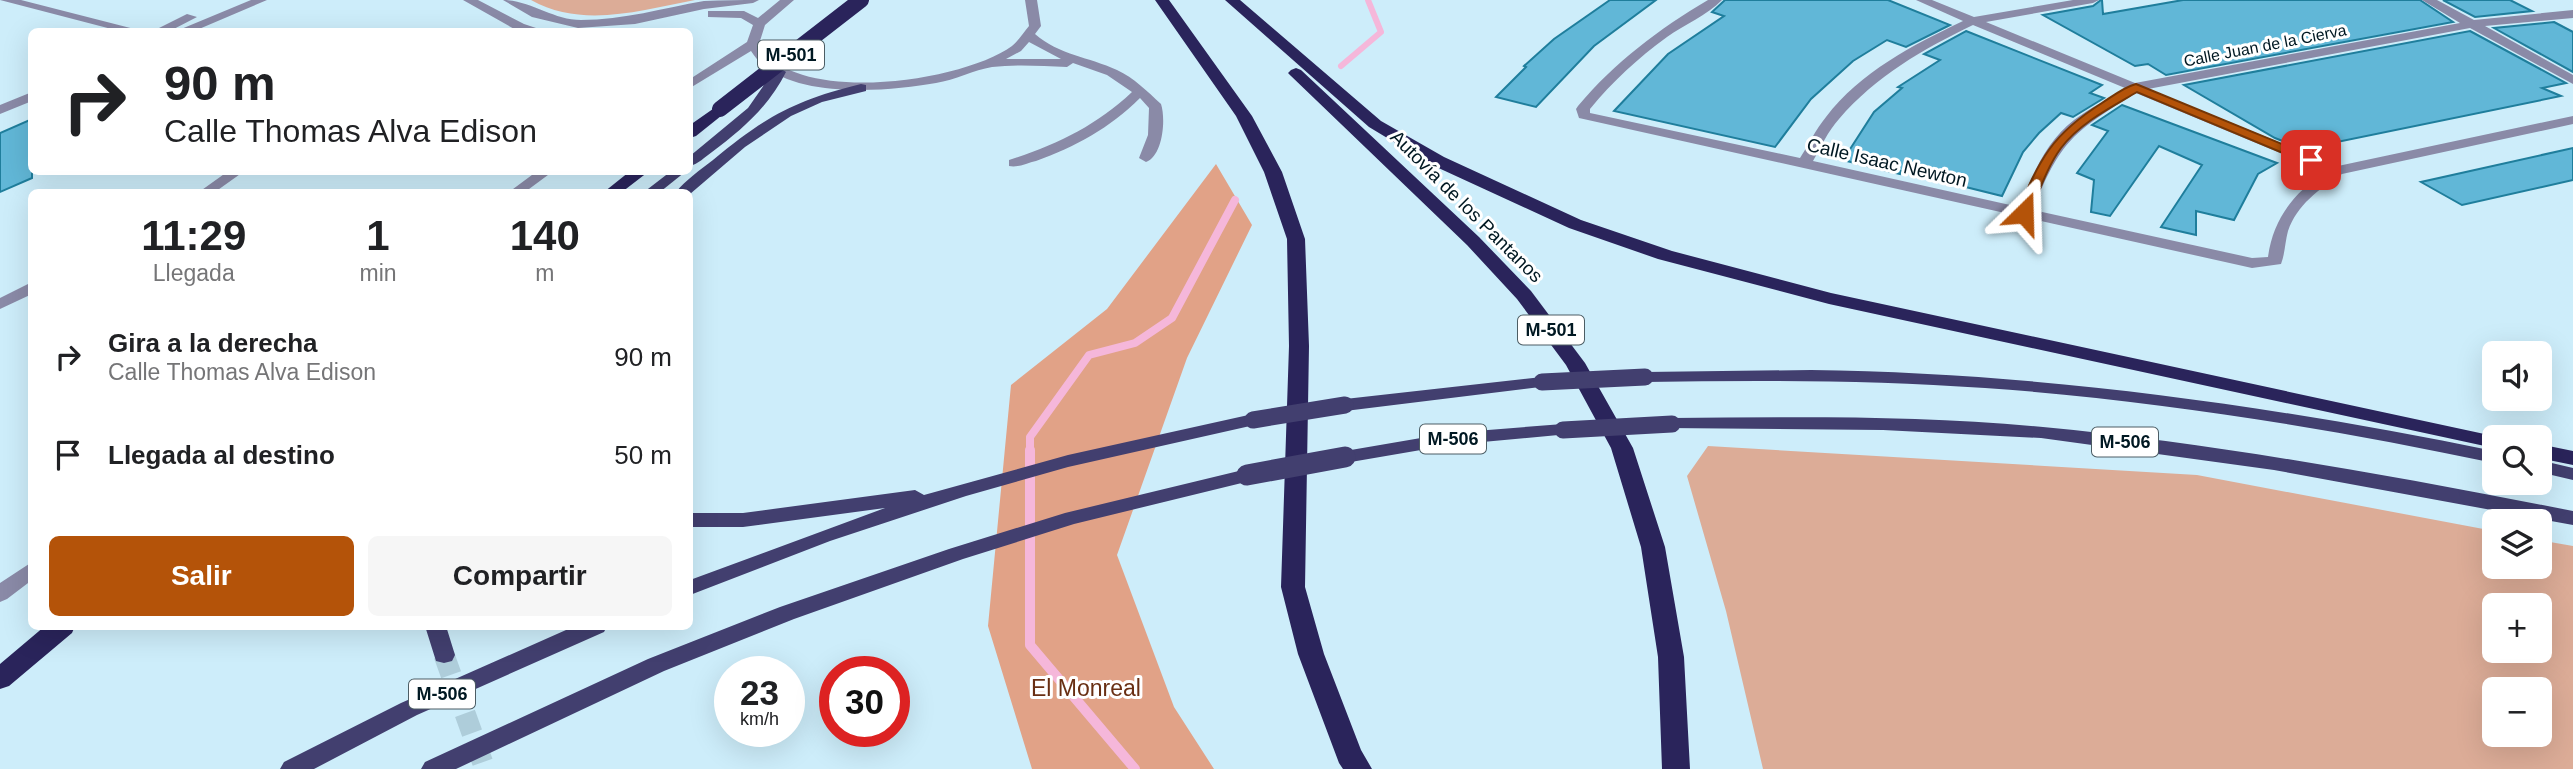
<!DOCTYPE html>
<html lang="es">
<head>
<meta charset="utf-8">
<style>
  body { margin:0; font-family:Helvetica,sans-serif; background:#f6f6f6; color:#202124; height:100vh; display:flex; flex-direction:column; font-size:26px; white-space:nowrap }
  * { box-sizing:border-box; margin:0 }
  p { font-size:23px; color:#757577 }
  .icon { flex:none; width:38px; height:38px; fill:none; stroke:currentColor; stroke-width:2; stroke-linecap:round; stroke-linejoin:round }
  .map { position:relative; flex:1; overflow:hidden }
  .side { position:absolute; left:28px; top:189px; width:665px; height:441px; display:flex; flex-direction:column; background:#fff; border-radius:10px; box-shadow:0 7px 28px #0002 }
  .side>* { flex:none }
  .guide { position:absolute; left:28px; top:28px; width:665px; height:147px; border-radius:10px; box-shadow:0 7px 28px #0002; background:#fff; color:#202124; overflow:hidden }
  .fabs { position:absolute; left:2482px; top:341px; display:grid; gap:14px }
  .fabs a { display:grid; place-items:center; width:70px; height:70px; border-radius:10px; background:#fff; box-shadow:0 7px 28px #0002; font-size:35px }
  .speed { position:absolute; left:714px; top:656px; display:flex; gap:14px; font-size:35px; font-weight:700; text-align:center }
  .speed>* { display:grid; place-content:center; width:91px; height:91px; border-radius:50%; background:#fff; box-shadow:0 7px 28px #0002; line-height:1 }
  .speed small { font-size:18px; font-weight:400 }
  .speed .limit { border:10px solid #d22; background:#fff; color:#111 }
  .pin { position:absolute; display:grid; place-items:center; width:60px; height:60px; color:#fff; margin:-30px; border-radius:14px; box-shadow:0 4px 10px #0006 }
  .me { position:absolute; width:77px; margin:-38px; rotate:22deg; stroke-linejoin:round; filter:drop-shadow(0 0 5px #0008) }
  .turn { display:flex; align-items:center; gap:24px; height:147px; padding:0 21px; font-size:32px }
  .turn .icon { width:91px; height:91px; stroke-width:2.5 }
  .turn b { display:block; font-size:49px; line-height:60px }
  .eta { display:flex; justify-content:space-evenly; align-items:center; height:119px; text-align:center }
  .eta b { font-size:42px; font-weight:800; line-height:49px }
  .button { display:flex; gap:14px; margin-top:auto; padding:14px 21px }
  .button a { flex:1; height:80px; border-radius:10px; background:#b45309; color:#fff; font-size:28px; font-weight:800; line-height:80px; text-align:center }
  .button a+a { background:#f6f6f6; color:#202124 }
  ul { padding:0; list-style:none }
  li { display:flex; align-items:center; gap:21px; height:98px; padding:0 21px }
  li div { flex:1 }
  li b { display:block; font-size:26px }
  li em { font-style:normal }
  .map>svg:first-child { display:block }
  .green { fill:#dcac97; fill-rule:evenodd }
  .forest { fill:#e1a287 }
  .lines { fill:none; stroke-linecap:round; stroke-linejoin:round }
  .stream-far2 { stroke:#f5b7da; stroke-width:6 }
  .stream-far1 { stroke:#f5b7da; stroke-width:8 }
  .stream { stroke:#f5b7da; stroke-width:10 }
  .building { fill:#61b7d7; stroke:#1f7e9c; stroke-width:2 }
  .major-tunnel { stroke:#aecdda; stroke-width:21; stroke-dasharray:21 10; stroke-linecap:butt }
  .minor { fill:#8a8aa7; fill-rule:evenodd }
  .major { fill:#423f6f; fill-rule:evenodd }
  .highway { fill:#2a245b; fill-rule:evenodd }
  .major-bridge-far1 { stroke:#423f6f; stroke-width:17 }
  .major-bridge { stroke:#423f6f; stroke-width:21 }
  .highway-bridge { stroke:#2a245b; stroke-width:16 }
  .route { fill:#b45309; stroke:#753606; stroke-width:2 }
  .labels { text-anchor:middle; stroke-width:6; stroke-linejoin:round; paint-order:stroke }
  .far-street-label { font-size:16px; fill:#001822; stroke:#fff }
  .shield { fill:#fff; stroke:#4c5d64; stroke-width:2 }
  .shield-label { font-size:18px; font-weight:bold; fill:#001822 }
  .street-label { font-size:19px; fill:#001822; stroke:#fff }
  .near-park-label { font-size:23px; fill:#692f13; stroke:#fff }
</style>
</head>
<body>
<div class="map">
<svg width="2573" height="769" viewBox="0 0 2573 769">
  <rect width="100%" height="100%" fill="#cdedfa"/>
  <path class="green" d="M 531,0 L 695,0 C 641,10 583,29 531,0 Z
    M 1708,446 L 2197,475 L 2494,531 L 2494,567 L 2539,567 L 2539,540 L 2573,546 L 2573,769 L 1763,769 L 1726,611 L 1687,476 ZM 2494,606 L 2539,606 L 2539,651 L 2494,651 ZM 2494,690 L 2539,690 L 2539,735 L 2494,735 Z"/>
  <path class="forest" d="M 1216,164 L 1252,225 L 1187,358 L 1117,555 L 1174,707 L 1214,769 L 1032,769 L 988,626 L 1011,385 L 1107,309 Z"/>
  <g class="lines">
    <path class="stream-far2" d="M 1341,66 L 1381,32 L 1368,0"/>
    <path class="stream-far1" d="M 1030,452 L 1030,437 L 1089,355 L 1135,343 L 1172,318 L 1235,200"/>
    <path class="stream" d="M 1030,450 L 1030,645 L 1135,769"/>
  </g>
  <path class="building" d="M 1610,0 L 1656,0 L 1594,46 L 1536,107 L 1496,97 L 1526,67 L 1524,66 L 1554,39 Z
    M 1725,0 L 1888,0 L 1950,25 L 1906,47 L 1887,40 L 1853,61 L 1811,99 L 1775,147 L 1614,111 L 1668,54 L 1724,16 L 1712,12 Z
    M 2101,0 L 2102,0 L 2103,14 L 2183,0 L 2420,0 L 2453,22 L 2166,75 L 2148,64 L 2135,66 L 2043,15 L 2093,6 Z
    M 2443,0 L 2510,0 L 2532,11 L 2475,17 Z
    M 2554,22 L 2573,32 L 2573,72 L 2494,28 Z
    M 1966,31 L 2102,85 L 2090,93 L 2104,98 L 2073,117 L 2061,113 L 2039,133 L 2023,152 L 2002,196 L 1901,171 L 1900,174 L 1843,160 L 1874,112 L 1902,88 L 1898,87 L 1940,60 L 1924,54 Z
    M 2470,31 L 2566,83 L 2542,88 L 2561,96 L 2303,149 L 2275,138 L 2184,85 Z
    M 2122,105 L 2277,163 L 2258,174 L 2234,220 L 2196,211 L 2196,235 L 2161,227 L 2202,165 L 2159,146 L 2110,216 L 2091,212 L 2094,180 L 2077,173 L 2108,131 L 2092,125 Z
    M 32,119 L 32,178 L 0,192 L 0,133 Z
    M 2573,148 L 2573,180 L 2462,205 L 2421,182 Z"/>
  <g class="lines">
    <path class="major-tunnel" d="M 444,655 L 485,769"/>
    <path class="minor" d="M 0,0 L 21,0 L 146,32 L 123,32 Z
      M 251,0 L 267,0 L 192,32 L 174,32 Z
      M 463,0 L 478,0 L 524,24 L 548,32 L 516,30 Z
      M 503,0 C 530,0 553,20 581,20 C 624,20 663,8 704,1 C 722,0 741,0 759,0 L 753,3 L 704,9 L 635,24 L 578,28 L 532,17 Z
      M 780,0 L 794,0 L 765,25 L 759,44 C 793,107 963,82 1012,46 C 1018,41 1024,32 1029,26 L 1025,0 L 1037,0 L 1041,26 L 1035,34 C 1059,55 1089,57 1117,70 C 1134,78 1147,91 1161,104 C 1166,119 1163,156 1146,162 L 1139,158 L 1148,135 L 1149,108 L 1140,98 C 1110,128 1075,147 1036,161 C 1027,163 1018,168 1009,166 L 1009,160 C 1056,145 1096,126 1132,92 L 1107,75 L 1073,63 L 1067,67 C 1042,66 1017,64 992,67 C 974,70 955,80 936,83 C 885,92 782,101 751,51 L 690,88 L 690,79 L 747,42 L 753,25 L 741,18 L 708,17 L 708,11 L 744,11 L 758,18 ZM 1029,42 L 1061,59 L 1006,59 L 1021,51 Z
      M 1708,0 L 1722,0 C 1707,15 1684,25 1667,37 C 1638,58 1612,82 1590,109 L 1590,113 L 1800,158 C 1809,144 1816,129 1826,117 C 1860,72 1913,45 1963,21 L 1916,0 L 1932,0 L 1974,17 L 2073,0 L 2099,0 L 2093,3 L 1986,22 L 2135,83 L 2460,23 L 2422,0 L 2437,0 L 2474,20 L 2573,10 L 2573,18 L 2485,26 L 2573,75 L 2573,84 L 2470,28 L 2148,89 L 2338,166 L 2573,116 L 2573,124 L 2342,174 C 2319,189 2297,205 2288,231 C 2285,242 2285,254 2281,264 L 2252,268 L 1579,118 L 1576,109 L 1578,106 C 1615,62 1659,29 1708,0 ZM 1973,25 L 2125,88 C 2108,99 2090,108 2074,120 C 2046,141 2032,176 2019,207 L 1813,161 C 1821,147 1828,131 1839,119 C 1876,76 1923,49 1973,25 ZM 2136,93 L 2326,172 C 2294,192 2273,219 2268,257 L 2252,258 L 2033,210 C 2060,140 2075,131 2136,93 Z
      M 187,14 L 197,17 L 168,32 L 151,32 Z
      M 32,92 L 32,101 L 0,114 L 0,105 Z
      M 227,172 L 243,172 L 215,192 L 199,192 Z
      M 536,172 L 552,172 L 525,192 L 509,192 Z
      M 32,282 L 32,294 L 0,309 L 0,298 Z
      M 32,562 L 32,580 L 7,599 L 0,602 L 0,583 Z"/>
    <path class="major" d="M 780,68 L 786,72 C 769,106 743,129 712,152 C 705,157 698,164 690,166 L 690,156 L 748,108 L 775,69 Z
      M 861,84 L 866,85 L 866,91 L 822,102 L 791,116 L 745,147 L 690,194 L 676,192 C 686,180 700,170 713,160 C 765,117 795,100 861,84 Z
      M 670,172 L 685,172 L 660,192 L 644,192 Z
      M 1811,370 C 2041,373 2268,405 2494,451 L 2494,463 C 2326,428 2156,400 1985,388 C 1872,380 1758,380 1645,382 L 1636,377 L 1645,372 Z
      M 1542,377 L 1551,382 L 1548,386 L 1345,411 L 1336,405 L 1345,399 Z
      M 1253,414 L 1262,420 L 1259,424 L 1068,467 L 966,496 L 830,541 L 690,595 L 690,580 L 885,508 L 743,527 L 690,527 L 690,513 L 743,513 L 915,490 L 924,495 L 1068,455 Z
      M 1672,418 C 1796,417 1920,415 2043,427 C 2221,444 2398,477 2573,511 L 2573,525 L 2274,470 L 2041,438 L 1883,430 L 1666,428 L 1663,424 Z
      M 1563,424 L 1572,430 L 1569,434 L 1450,445 L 1345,463 L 1338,461 L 1336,457 L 1338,453 L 1345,451 L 1450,433 Z
      M 2539,460 L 2573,468 L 2573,480 L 2539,472 Z
      M 1247,469 L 1254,470 L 1256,475 L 1254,480 L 1074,524 L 963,559 L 794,619 L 664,671 L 456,769 L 421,769 L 425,762 L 648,659 L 780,607 L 949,549 L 1065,513 Z
      M 425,626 L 446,626 L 455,655 L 452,661 L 444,663 L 436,661 Z
      M 575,626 L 607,626 L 604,632 L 417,715 L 314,769 L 280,769 L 284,762 L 401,703 Z"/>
    <path class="highway" d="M 1155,0 L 1169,0 L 1252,116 L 1282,172 L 1305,239 L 1309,346 L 1305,587 L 1324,654 L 1361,750 L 1372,769 L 1343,769 L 1339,763 L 1298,654 L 1281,587 L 1289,346 L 1287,239 L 1264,172 L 1236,116 Z
      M 1225,0 L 1240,0 L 1381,121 L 1444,157 L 1581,220 L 1672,251 L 1831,293 L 2503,438 L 2494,438 L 2494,448 L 1829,304 L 1658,259 L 1569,228 L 1432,165 L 1369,127 Z
      M 1296,68 L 1301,70 L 1479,237 L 1531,291 L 1585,363 L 1633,448 L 1665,547 L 1684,657 L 1690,769 L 1662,769 L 1658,657 L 1641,547 L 1611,448 L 1566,365 L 1517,299 L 1467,245 L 1291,76 L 1288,73 L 1291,70 Z
      M 720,104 L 728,109 L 726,112 L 696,136 L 690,138 L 690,125 Z
      M 629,172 L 648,172 L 622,192 L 604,192 Z
      M 2539,444 L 2573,451 L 2573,465 L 2539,458 Z
      M 45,626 L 75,626 L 72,633 L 9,686 L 0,689 L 0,664 Z"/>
    <path class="major-bridge-far1" d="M 1542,382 L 1645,377
      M 1253,420 L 1345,405
      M 1563,430 L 1672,424"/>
    <path class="major-bridge" d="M 1247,475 L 1345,457"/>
    <path class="highway-bridge" d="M 720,109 L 861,0"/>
  </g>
  <path class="route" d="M 2136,84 L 2316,158 L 2318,160 L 2311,164 L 2307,163 L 2137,92 C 2110,108 2080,123 2061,148 C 2047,167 2039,192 2030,213 L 2028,216 L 2019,216 L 2017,213 C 2040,159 2051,135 2102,103 C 2113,96 2124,87 2136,84 Z"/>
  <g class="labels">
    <g class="far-street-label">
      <text transform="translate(2265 45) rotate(-11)" y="6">Calle Juan de la Cierva</text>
    </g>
    <g class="shield">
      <rect x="758" y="40.5" width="66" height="29" rx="5"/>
      <rect x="1518" y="315.5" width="66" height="29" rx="5"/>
      <rect x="1420" y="424.5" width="66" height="29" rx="5"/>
      <rect x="2092" y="427.5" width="66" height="29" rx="5"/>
      <rect x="409" y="679.5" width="66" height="29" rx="5"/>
    </g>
    <g class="shield-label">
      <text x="791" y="61">M-501</text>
      <text x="1551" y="336">M-501</text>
      <text x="1453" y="445">M-506</text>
      <text x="2125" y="448">M-506</text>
      <text x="442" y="700">M-506</text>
    </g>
    <g class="street-label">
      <text transform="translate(1887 162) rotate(13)" y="7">Calle Isaac Newton</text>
      <text transform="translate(1467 206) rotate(45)" y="7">Autovía de los Pantanos</text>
    </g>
    <g class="near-park-label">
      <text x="1086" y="696">El Monreal</text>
    </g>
  </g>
</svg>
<div class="fabs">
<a><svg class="icon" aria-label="sound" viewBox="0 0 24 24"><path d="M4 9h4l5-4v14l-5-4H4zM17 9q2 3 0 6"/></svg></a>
<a><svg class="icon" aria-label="search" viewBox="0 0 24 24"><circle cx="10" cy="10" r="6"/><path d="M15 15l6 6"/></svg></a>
<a><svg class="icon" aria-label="layers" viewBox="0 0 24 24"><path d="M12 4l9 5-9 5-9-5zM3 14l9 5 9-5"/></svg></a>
<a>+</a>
<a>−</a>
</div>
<div class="speed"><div>23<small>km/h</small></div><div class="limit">30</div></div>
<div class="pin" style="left:2311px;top:160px;background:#d93025"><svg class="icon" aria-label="arrive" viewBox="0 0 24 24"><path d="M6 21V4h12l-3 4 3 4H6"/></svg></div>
<svg class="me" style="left:2024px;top:213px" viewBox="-20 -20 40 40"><path d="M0-17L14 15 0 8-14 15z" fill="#b45309" stroke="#fff" stroke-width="4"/></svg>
<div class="guide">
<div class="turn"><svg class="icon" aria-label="right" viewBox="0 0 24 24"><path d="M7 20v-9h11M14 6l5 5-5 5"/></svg><div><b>90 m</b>Calle Thomas Alva Edison</div></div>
</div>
<section class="side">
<div class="eta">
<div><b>11:29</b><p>Llegada</p></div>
<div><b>1</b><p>min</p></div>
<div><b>140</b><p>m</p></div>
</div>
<ul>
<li><svg class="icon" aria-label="right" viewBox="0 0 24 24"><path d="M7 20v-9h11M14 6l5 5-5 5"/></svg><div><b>Gira a la derecha</b><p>Calle Thomas Alva Edison</p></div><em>90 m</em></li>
<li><svg class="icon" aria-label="arrive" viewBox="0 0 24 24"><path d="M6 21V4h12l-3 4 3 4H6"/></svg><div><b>Llegada al destino</b></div><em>50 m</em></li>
</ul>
<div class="button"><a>Salir</a><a>Compartir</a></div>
</section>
</div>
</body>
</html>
